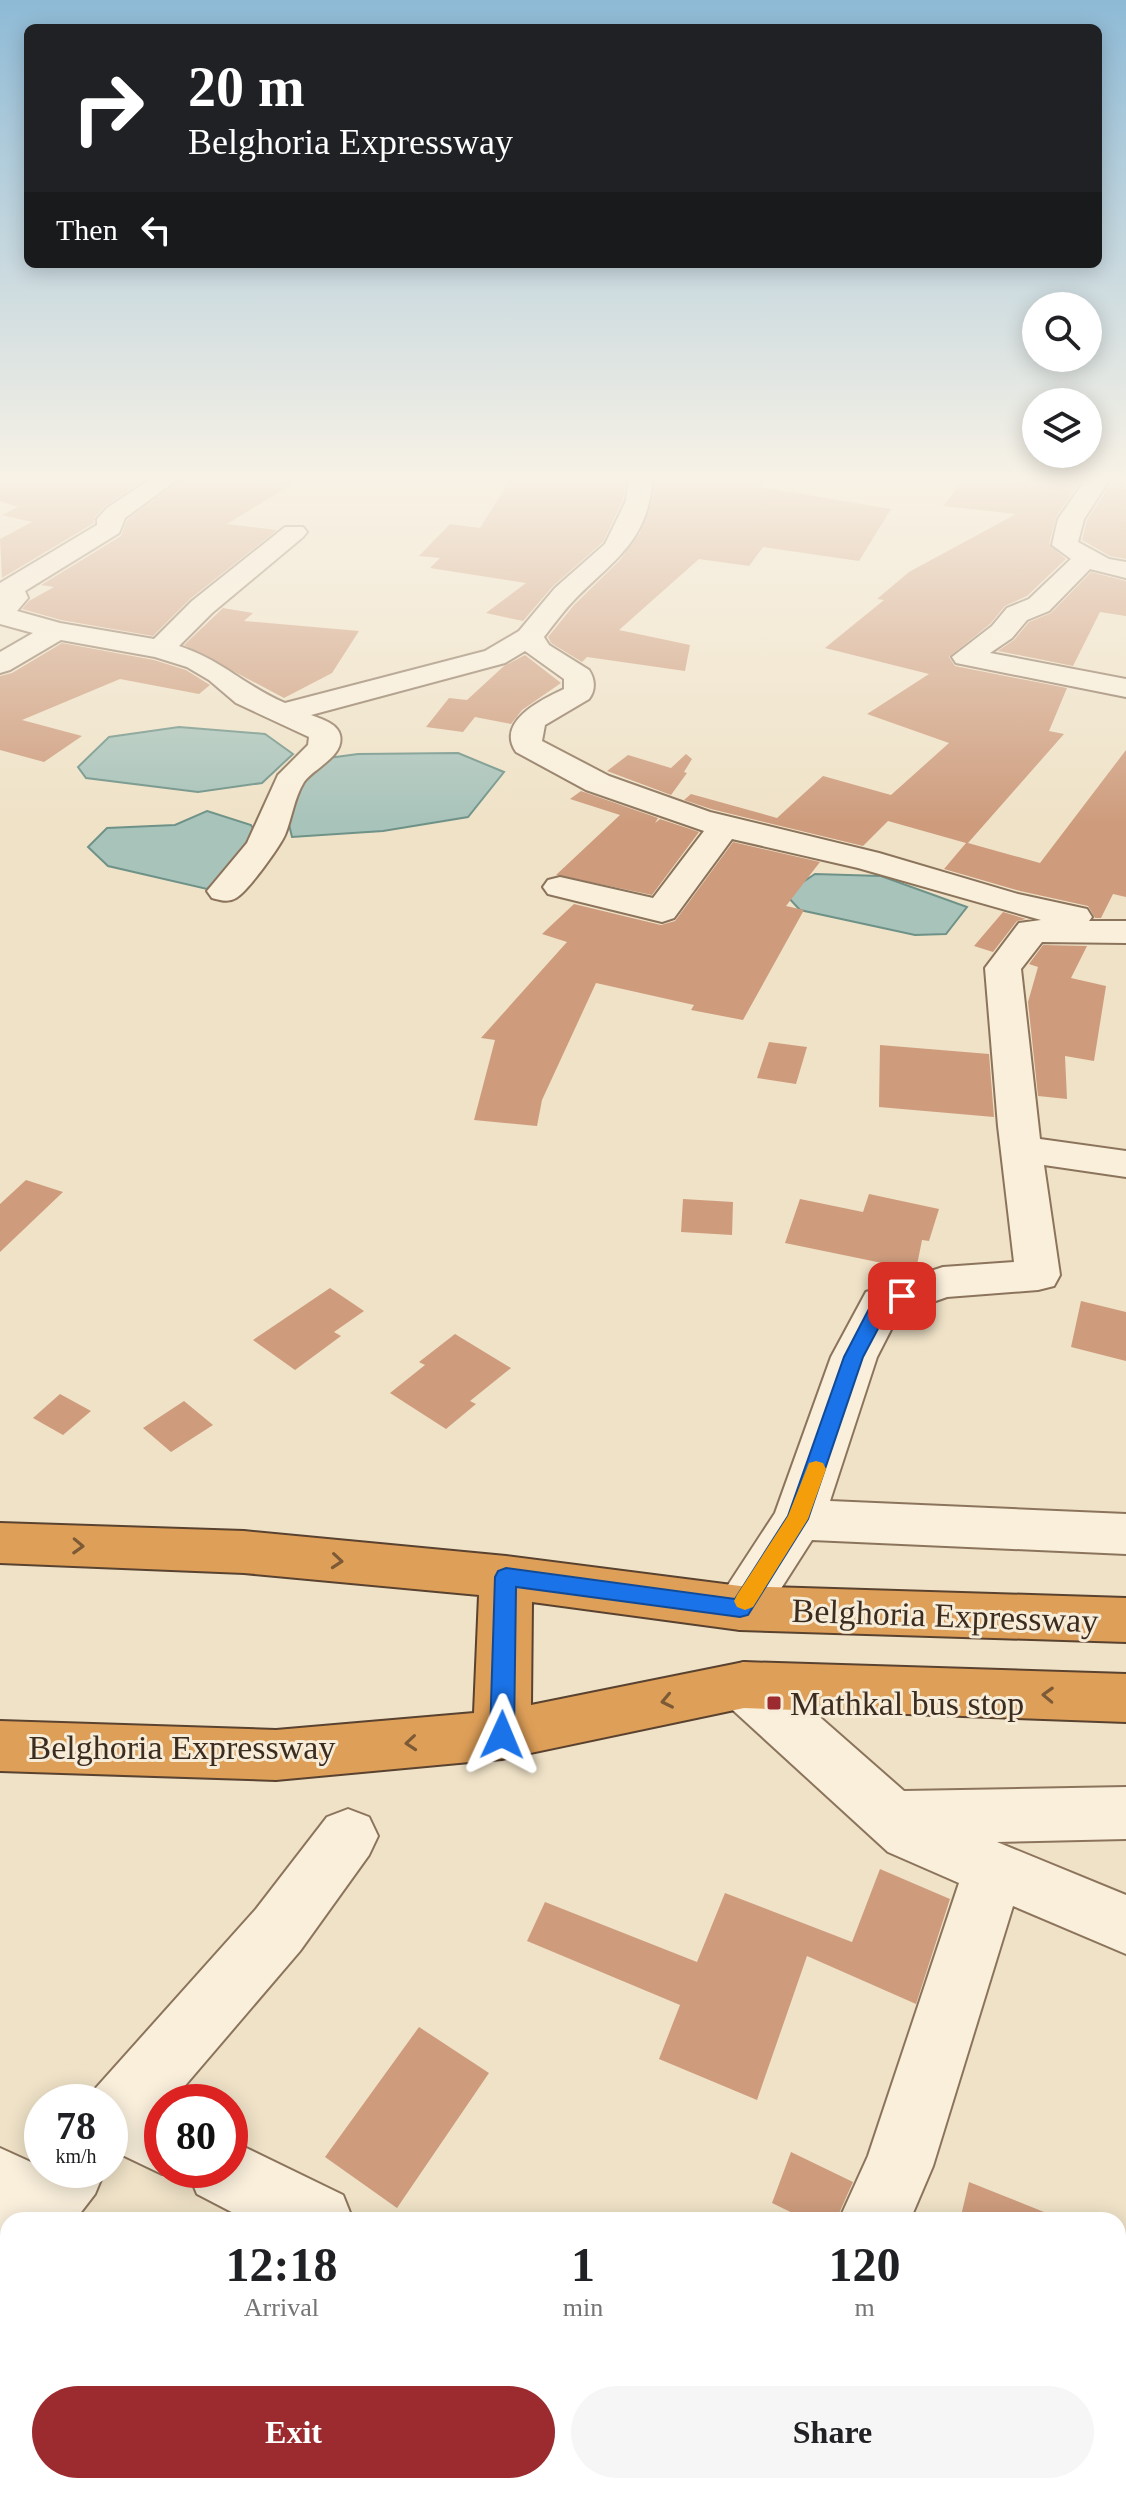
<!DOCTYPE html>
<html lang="en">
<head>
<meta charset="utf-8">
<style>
  body { margin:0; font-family:"Times New Roman",serif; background:#f6f6f6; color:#202124; height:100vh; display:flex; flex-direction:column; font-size:30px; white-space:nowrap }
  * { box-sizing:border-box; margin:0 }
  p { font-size:26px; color:#757577 }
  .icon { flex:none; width:44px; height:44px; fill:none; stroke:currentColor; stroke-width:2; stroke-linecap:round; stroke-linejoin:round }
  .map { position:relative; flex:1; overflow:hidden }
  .panel { position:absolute; left:0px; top:2212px; width:1126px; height:282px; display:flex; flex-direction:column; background:#fff; border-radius:24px 24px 0 0; box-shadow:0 4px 20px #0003 }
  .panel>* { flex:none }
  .banner { position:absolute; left:24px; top:24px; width:1078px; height:244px; border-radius:12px; box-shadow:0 4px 20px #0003; background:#202124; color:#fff; overflow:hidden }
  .fabs { position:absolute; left:1022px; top:292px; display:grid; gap:16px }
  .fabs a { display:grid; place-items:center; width:80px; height:80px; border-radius:50%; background:#fff; box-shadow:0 4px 20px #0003; font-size:40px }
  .speed { position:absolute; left:24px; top:2084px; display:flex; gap:16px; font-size:40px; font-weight:700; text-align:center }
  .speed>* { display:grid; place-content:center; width:104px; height:104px; border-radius:50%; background:#fff; box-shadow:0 4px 20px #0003; line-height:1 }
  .speed small { font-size:20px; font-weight:400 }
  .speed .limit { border:12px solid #d22; background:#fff; color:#111 }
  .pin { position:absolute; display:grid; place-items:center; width:68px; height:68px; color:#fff; margin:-34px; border-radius:16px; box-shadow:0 4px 12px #0006 }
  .me { position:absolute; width:88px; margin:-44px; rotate:1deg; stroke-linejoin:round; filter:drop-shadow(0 0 6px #0008) }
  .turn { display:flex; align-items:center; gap:28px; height:168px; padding:0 32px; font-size:36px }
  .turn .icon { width:104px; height:104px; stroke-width:2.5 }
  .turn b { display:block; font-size:56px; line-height:68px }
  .then { display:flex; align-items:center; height:76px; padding:0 32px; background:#0003; gap:16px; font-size:30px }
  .eta { display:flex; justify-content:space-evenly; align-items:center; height:136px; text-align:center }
  .eta b { font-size:48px; font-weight:700; line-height:56px }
  .action { display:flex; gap:16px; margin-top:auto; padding:16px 32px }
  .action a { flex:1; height:92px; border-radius:48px; background:#9c2b2f; color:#fff; font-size:32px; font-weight:700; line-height:92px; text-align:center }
  .action a+a { background:#f6f6f6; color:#202124 }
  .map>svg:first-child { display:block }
  .water { fill:#a8c3ba; stroke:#6e9288; stroke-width:2 }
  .building { fill:#ce9c7d }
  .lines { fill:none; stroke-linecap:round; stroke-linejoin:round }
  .minor-casing { stroke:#8c745c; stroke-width:4 }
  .highway-casing { stroke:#5a4230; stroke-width:4 }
  .minor { fill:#f9efdb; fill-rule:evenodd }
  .highway { fill:#de9f58; fill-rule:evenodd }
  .oneway { stroke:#7d5a36 }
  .route { fill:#1a73e8; stroke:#114b97; stroke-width:2 }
  .slow { fill:#f59e0b }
  .poi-dot { fill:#9c2b2f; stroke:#f6ecd7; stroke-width:3 }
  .labels { text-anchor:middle; stroke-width:6; stroke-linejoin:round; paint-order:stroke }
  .near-street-label { font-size:34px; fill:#3c2c20; stroke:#f6ecd7 }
  .near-poi-label { font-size:34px; fill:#3c2c20; stroke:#f6ecd7; text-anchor:start }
</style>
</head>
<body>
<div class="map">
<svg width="1126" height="2493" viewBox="0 0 1126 2493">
  <rect width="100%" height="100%" fill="#efe2c7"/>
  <path class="water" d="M 179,727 L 265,734 L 293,754 L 262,783 L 198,792 L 86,778 L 78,767 L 109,737 Z
    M 458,753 L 504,772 L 468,817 L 383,831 L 292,837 L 283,800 L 321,759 L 358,754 Z
    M 207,811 L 251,825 L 260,840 L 207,889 L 108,866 L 88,847 L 107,828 L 175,825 Z
    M 815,874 L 881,876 L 967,907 L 946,934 L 915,935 L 800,910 L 785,894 Z"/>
  <path class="building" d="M 0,474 L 153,474 L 105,506 L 95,517 L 94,523 L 2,578 L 0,539 L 32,522 L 2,515 L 18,507 L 0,501 Z
    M 188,474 L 309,474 L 227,524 L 277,530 L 190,599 L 153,636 L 61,620 L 22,609 L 29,601 L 54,587 L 41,585 L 121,536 L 127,520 Z
    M 514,474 L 626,474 L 623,500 L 603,542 L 553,586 L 523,621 L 486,613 L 526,583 L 430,568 L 440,558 L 419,556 L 450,524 L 480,528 Z
    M 656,474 L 767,474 L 761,487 L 891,509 L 859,561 L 763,547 L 749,566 L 699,559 L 619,630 L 690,645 L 685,671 L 587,657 L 582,662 L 551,643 L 548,637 L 574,605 L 620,560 L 640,533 L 653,497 Z
    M 969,474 L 1071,474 L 1079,475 L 1082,479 L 1056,517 L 1049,544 L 1066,559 L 1027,596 L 1005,606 L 990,624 L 949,657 L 955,666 L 1067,688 L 1049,731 L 1064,734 L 968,843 L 1040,863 L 1126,750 L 1126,897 L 1113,894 L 1101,918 L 1095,918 L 1088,906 L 1020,891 L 944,869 L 966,843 L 888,821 L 863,846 L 711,809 L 684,800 L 691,794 L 777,818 L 823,776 L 891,795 L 949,743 L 867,714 L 929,674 L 825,648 L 884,600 L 877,599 L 909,572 L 1016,514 L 943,506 Z
    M 1113,480 L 1126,482 L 1126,559 L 1110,556 L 1082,540 L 1087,520 Z
    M 1091,572 L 1126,581 L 1126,616 L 1100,612 L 1073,666 L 998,651 L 1014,640 L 1029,622 L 1051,613 Z
    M 223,608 L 253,613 L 244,621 L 359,631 L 332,673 L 284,698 L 184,645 Z
    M 62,643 L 154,660 L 186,670 L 210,685 L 199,694 L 120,679 L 22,720 L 82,736 L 44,762 L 0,750 L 0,676 L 12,673 Z
    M 525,655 L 561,683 L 522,710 L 511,724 L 475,717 L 463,732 L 426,727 L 449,698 L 467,700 L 504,666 Z
    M 686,754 L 692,759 L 684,772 L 687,773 L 671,795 L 607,771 L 628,755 L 671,768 Z
    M 581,791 L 658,818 L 655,823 L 660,819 L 699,832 L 652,895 L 556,875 L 620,815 L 570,799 Z
    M 733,842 L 820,862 L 786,906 L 804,910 L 743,1020 L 691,1010 L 694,1005 L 596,983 L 542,1100 L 537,1126 L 474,1120 L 495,1040 L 481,1038 L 567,942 L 542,934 L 574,904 L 661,925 L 675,921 Z
    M 1003,912 L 1026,919 L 1017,921 L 993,952 L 974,946 Z
    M 1043,945 L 1087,946 L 1071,978 L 1106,986 L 1094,1061 L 1065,1056 L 1067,1099 L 1038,1096 L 1028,1002 L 1038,967 L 1029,964 Z
    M 769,1042 L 807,1047 L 796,1084 L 757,1078 Z
    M 880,1045 L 989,1054 L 994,1117 L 879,1107 Z
    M 26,1180 L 63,1192 L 0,1252 L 0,1204 Z
    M 869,1194 L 939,1209 L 929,1241 L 922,1240 L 916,1270 L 785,1243 L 800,1199 L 863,1212 Z
    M 683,1199 L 733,1202 L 732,1235 L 681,1232 Z
    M 330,1288 L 364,1311 L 334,1332 L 341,1336 L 295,1370 L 253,1340 Z
    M 1081,1301 L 1126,1312 L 1126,1361 L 1071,1347 Z
    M 455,1334 L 511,1368 L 470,1401 L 476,1404 L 446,1429 L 390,1393 L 425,1365 L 419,1362 Z
    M 60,1394 L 91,1411 L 63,1435 L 33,1418 Z
    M 184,1401 L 213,1425 L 171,1452 L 143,1428 Z
    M 880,1869 L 950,1899 L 916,2004 L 807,1956 L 757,2100 L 659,2059 L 680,2005 L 527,1941 L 545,1902 L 697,1962 L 725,1893 L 852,1942 Z
    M 419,2027 L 489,2073 L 397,2208 L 325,2157 Z
    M 791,2152 L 853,2182 L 836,2220 L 807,2220 L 772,2203 Z
    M 969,2182 L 1059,2218 L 1059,2220 L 960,2220 Z"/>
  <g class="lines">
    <g class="minor-casing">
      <path id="minor" d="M 158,474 L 185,474 L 125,518 L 119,533 L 25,591 L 28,598 L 17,611 L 60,623 L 154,639 L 192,601 L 285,527 L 303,527 L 307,532 L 303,537 L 212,613 L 179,646 C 222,660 245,686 285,703 L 485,651 L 519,631 L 555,588 L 605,544 L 626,501 L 629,474 L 653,474 C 649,540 618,556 576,598 C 564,610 554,624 544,637 L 549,645 L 589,670 C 595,679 596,690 589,699 L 545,725 L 542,741 L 609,776 L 710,812 L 879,853 L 1018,894 L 1087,909 L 1092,917 L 1089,921 L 1126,921 L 1126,943 L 1042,942 L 1021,969 L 1040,1139 L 1126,1151 L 1126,1177 L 1044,1165 L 1060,1275 L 1054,1286 L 1038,1290 L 947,1297 L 899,1314 L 877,1357 L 830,1501 L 1126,1514 L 1126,1554 L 812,1540 L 759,1623 L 740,1630 L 721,1623 L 713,1608 L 775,1513 L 831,1357 L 866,1292 L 943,1267 L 1014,1262 L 998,1126 L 985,968 L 1019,923 L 1041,920 L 858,868 L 732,839 L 674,918 L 662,922 L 548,894 L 543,887 L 548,880 L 560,877 L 653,898 L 704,831 L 586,790 L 516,752 C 495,721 543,699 564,689 L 564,679 L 525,651 L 505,663 L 311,715 C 321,719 337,723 340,735 C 345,756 314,768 304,782 C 294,798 292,818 285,835 C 279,848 248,891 236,898 C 228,903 220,900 212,898 L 207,891 L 247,843 L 278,775 L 308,745 L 309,737 L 236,703 L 209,680 L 187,667 L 155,657 L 61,640 L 10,670 L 0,673 L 0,652 L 33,633 L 0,624 L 0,583 L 97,525 L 97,519 L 107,508 Z
        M 1082,474 L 1112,476 L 1084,519 L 1078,542 L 1109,559 L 1126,562 L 1126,578 L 1090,569 L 1049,611 L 1027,620 L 1012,638 L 990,653 L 1126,679 L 1126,697 L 956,663 L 952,657 L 992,626 L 1007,608 L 1029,599 L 1071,559 L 1052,545 L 1058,519 L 1086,479 Z
        M 744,1662 L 764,1668 L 904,1791 L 1126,1787 L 1126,1839 L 997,1842 L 1126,1895 L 1126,1954 L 1013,1906 L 933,2166 L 910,2220 L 839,2220 L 868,2156 L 959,1883 L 888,1852 L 724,1702 L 716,1685 L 724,1668 Z
        M 348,1809 L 369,1817 L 378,1836 L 369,1855 L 300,1951 L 171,2102 L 162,2102 L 162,2170 L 171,2170 L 162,2174 L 118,2153 L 110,2156 L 110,2102 L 85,2102 L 86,2099 L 256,1909 L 327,1817 Z
        M 230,2140 L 343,2195 L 353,2220 L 247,2220 L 197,2194 L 187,2170 L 230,2170 Z
        M 0,2148 L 33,2163 L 42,2152 L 42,2170 L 105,2170 L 95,2194 L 75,2220 L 8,2220 L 8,2290 L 0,2293 Z
        M 723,2486 L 799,2486 L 797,2493 L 721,2493 Z"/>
    </g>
    <g class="highway-casing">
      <path id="highway" d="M 0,1523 L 244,1531 L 506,1556 L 740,1586 L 1126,1598 L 1126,1642 L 740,1630 L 532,1602 L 531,1705 L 744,1662 L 1126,1674 L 1126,1722 L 744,1708 L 502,1759 L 276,1780 L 0,1771 L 0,1721 L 276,1730 L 474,1713 L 479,1595 L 244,1573 L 0,1563 Z"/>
    </g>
    <use href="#minor" class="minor"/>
    <use href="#highway" class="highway"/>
  </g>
  <defs><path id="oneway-chevron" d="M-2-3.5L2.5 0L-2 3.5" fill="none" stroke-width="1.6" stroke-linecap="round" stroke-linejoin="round" transform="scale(2)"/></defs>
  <g class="oneway">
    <use href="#oneway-chevron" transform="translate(78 1546) rotate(2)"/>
    <use href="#oneway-chevron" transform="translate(337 1561) rotate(5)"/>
    <use href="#oneway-chevron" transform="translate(1048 1695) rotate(-178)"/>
    <use href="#oneway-chevron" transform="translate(667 1701) rotate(168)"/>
    <use href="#oneway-chevron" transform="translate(411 1743) rotate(175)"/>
  </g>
  <linearGradient id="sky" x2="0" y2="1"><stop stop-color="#8ebad6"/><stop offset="0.58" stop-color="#f8f2e6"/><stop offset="1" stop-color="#f8f2e6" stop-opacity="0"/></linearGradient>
  <rect width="1126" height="823" fill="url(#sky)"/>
  <path class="route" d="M 902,1290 L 912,1296 L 909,1301 L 889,1308 L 863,1357 L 808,1519 L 748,1615 L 740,1617 L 516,1587 L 514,1735 L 510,1742 L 502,1745 L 494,1742 L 490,1735 L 495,1577 L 498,1571 L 506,1568 L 735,1599 L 788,1516 L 844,1357 L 872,1303 L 875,1299 Z"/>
  <path class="slow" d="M 816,1461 L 823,1463 L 826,1469 L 808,1519 L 753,1607 L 745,1610 L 737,1607 L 734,1601 L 737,1595 L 788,1516 L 809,1463 Z"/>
  <rect class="poi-dot" x="766" y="1695" width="16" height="16" rx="4"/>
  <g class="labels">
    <g class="near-street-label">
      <text transform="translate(945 1615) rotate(2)" y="12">Belghoria Expressway</text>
      <text x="182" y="1759">Belghoria Expressway</text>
    </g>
    <g class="near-poi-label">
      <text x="790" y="1715">Mathkal bus stop</text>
    </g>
  </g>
</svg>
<div class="fabs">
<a><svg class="icon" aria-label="search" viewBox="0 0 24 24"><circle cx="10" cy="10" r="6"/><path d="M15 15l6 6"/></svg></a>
<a><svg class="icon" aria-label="layers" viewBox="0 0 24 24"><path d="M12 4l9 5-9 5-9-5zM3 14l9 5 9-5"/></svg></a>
</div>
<div class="speed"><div>78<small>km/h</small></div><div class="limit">80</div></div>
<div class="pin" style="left:902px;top:1296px;background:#d93025"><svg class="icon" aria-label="arrive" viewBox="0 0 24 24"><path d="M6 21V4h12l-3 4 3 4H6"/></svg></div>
<svg class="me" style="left:502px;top:1735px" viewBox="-20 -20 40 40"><path d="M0-17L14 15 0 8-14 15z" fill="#1a73e8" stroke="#fff" stroke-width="4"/></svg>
<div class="banner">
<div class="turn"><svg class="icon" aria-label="right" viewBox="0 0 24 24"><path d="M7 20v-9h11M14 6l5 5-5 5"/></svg><div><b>20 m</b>Belghoria Expressway</div></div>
<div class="then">Then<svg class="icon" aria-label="left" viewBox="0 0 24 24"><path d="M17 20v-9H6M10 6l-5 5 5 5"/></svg></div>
</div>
<section class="panel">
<div class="eta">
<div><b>12:18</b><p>Arrival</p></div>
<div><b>1</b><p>min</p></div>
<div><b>120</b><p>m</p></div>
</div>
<div class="action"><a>Exit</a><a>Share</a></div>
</section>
</div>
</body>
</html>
